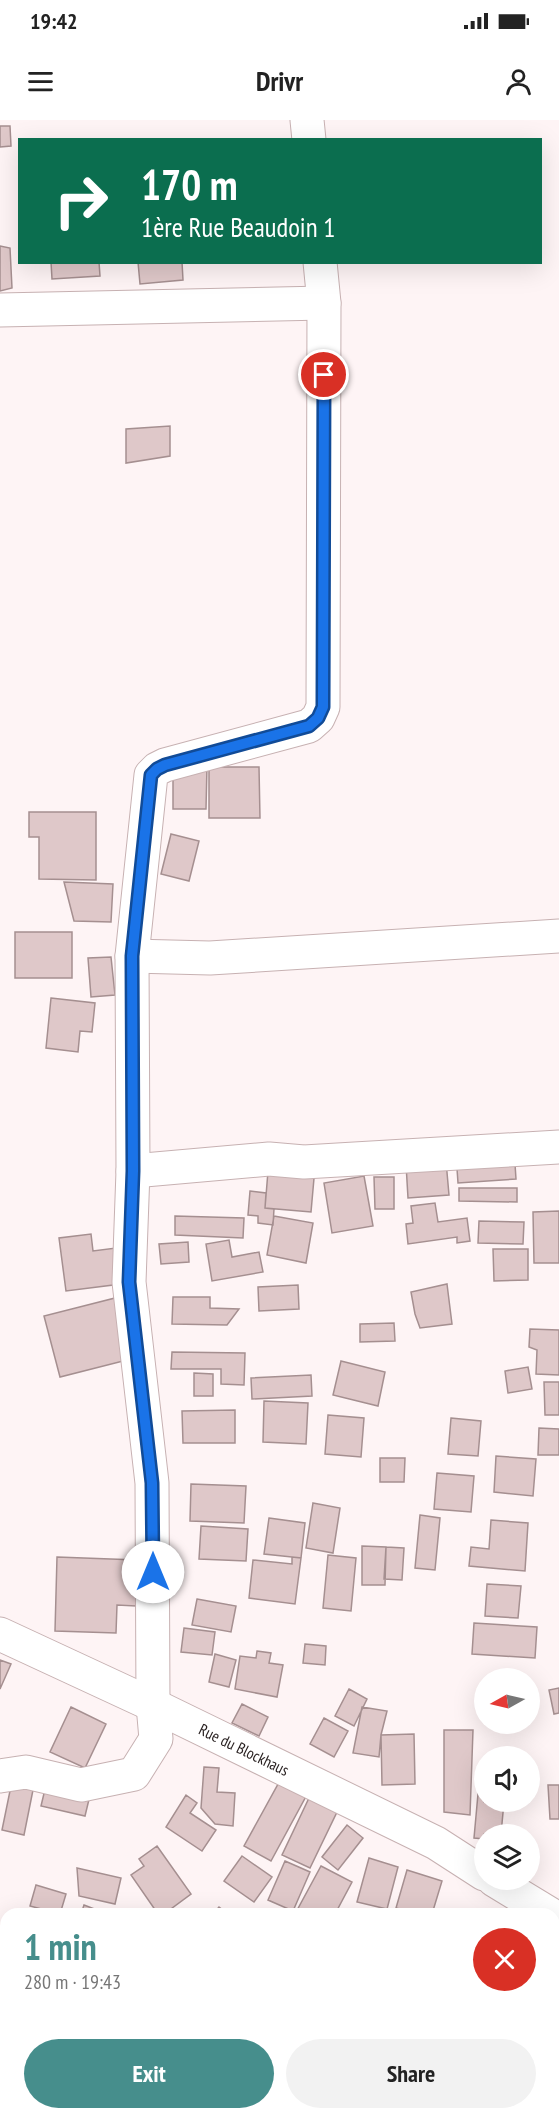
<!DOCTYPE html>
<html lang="en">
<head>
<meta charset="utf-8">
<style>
  body { margin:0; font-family:"PT Sans Narrow",sans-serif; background:#f2f2f2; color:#222; height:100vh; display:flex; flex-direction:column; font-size:22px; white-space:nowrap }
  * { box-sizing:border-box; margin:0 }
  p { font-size:20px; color:#767676 }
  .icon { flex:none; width:33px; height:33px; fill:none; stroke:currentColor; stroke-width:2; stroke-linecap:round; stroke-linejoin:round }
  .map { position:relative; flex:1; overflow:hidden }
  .sheet { position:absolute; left:0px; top:1788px; width:560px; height:212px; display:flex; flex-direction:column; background:#fff; border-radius:18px 18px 0 0; box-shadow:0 6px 24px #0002 }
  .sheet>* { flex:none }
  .hud { position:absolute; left:18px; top:18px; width:524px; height:126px; border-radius:0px; box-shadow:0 6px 24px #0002; background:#0b6e4f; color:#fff; overflow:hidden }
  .needle { width:39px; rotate:262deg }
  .buttons { position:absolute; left:474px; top:1548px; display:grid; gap:12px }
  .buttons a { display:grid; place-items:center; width:66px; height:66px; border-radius:50%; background:#fff; box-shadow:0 6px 24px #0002; font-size:30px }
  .pin { position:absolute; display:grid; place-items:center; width:51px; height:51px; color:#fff; margin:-26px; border:3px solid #fff; border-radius:50%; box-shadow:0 2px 6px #0007 }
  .me { position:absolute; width:66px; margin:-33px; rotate:0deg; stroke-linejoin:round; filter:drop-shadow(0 0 4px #0008) }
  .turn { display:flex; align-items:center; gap:21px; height:126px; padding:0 24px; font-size:27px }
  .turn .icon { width:78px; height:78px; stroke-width:2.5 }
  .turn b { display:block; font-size:42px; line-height:51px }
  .round { display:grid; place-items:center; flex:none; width:63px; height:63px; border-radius:32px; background:#f2f2f2 }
  .overview { display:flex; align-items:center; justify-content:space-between; height:102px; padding:0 24px }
  h1 { font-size:36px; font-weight:600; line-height:45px; color:#468e8c }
  .primary-button { display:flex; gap:12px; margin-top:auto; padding:12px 24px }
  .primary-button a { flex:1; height:69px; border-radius:36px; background:#468e8c; color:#fff; font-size:24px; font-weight:600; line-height:69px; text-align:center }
  .primary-button a+a { background:#f2f2f2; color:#222 }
  .status { display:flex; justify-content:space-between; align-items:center; height:42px; padding:0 30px; background:#fff; direction:ltr }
  .status svg { height:16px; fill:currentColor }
  header { display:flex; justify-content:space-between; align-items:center; height:78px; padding:0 24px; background:#fff; font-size:27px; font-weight:600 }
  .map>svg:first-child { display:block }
  .building { fill:#dfc8c9; stroke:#a58f90; stroke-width:1.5 }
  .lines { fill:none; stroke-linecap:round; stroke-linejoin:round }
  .minor-casing { stroke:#c7b1b2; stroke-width:35 }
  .minor { stroke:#fff; stroke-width:33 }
  .route-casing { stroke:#114b97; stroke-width:15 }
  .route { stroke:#1a73e8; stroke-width:10 }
  .labels { text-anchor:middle; stroke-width:5; stroke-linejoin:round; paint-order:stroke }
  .street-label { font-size:16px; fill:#251d1d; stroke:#fef4f5 }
</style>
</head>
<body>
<div class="status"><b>19:42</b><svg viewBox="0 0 49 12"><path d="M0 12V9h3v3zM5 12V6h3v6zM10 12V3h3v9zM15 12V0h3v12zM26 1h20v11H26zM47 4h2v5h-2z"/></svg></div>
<header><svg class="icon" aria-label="menu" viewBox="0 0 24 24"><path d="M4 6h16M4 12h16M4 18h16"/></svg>Drivr<svg class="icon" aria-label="person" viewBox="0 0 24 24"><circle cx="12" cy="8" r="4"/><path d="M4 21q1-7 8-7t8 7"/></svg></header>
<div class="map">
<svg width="559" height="1999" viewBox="0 0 559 1999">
  <rect width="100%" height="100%" fill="#fef4f5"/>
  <path class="building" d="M 0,6 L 10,6 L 11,26 L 0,27 Z
    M 0,126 L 10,128 L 12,168 L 0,171 Z
    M 51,142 L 99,142 L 100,156 L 52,159 Z
    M 138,142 L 182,142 L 183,160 L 140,164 Z
    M 170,306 L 170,336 L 126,343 L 126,309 Z
    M 173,645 L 207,646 L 206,689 L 173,689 Z
    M 209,647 L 259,647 L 260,698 L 209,698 Z
    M 29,692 L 96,692 L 96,760 L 39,759 L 39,717 L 29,717 Z
    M 171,714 L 199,721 L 189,761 L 161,754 Z
    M 64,762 L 113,764 L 111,802 L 74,801 Z
    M 15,812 L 72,812 L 72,858 L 15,858 Z
    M 111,837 L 115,875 L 91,877 L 88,838 Z
    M 51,878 L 95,883 L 92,912 L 80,911 L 78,932 L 46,928 Z
    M 514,1029 L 516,1059 L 458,1063 L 456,1034 Z
    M 269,1039 L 315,1047 L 311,1092 L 265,1088 Z
    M 446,1041 L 449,1075 L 408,1078 L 406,1044 Z
    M 364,1056 L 373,1106 L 332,1113 L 324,1063 Z
    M 374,1057 L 394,1057 L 394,1089 L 375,1089 Z
    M 459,1068 L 517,1068 L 517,1082 L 459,1081 Z
    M 250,1071 L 266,1073 L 265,1088 L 274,1089 L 273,1105 L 258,1103 L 258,1096 L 248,1095 Z
    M 435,1083 L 438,1102 L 467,1098 L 470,1121 L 457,1123 L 457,1117 L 408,1124 L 406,1104 L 413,1103 L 411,1086 Z
    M 559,1091 L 559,1143 L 534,1143 L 533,1092 Z
    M 175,1096 L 244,1098 L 243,1118 L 175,1115 Z
    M 274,1096 L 313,1103 L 306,1143 L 267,1135 Z
    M 479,1101 L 524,1102 L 523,1124 L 478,1123 Z
    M 91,1114 L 93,1131 L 116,1128 L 121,1164 L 66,1171 L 59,1118 Z
    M 229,1120 L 232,1137 L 259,1132 L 263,1152 L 212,1161 L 206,1124 Z
    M 188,1122 L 189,1142 L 161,1144 L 159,1124 Z
    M 493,1129 L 528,1129 L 528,1160 L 494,1161 Z
    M 447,1164 L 452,1204 L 420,1208 L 415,1194 L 411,1172 Z
    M 298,1165 L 299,1189 L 259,1191 L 258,1167 Z
    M 119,1177 L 135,1238 L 60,1257 L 44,1196 Z
    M 173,1177 L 210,1177 L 210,1188 L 239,1189 L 227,1205 L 172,1204 Z
    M 394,1203 L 395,1221 L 360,1222 L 360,1204 Z
    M 530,1209 L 559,1210 L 559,1255 L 536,1254 L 537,1230 L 529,1227 Z
    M 172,1232 L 245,1233 L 244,1265 L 221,1264 L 221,1249 L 171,1249 Z
    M 341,1241 L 385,1252 L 378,1286 L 333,1275 Z
    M 528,1247 L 532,1269 L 508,1273 L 505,1251 Z
    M 194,1253 L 213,1254 L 213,1276 L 194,1276 Z
    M 311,1255 L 312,1276 L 252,1279 L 251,1258 Z
    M 544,1262 L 559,1262 L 559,1295 L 545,1295 Z
    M 264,1281 L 308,1283 L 306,1324 L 263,1322 Z
    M 235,1290 L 235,1323 L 183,1323 L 182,1291 Z
    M 328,1295 L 364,1298 L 361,1337 L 325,1334 Z
    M 451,1298 L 481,1301 L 478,1336 L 448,1334 Z
    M 539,1308 L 559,1309 L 559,1335 L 538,1335 Z
    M 496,1336 L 536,1339 L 533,1376 L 494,1372 Z
    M 380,1338 L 405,1338 L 404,1362 L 380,1362 Z
    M 437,1353 L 474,1356 L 471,1392 L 434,1389 Z
    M 191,1364 L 246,1366 L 244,1403 L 190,1401 Z
    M 313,1383 L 340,1388 L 333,1433 L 306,1428 Z
    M 420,1395 L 440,1398 L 435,1450 L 415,1448 Z
    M 269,1398 L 305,1403 L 301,1438 L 264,1434 Z
    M 491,1400 L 528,1403 L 525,1451 L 469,1446 L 471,1427 L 489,1429 Z
    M 201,1406 L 248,1409 L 246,1441 L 199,1439 Z
    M 362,1426 L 386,1427 L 385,1465 L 362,1465 Z
    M 386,1427 L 404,1428 L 402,1460 L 384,1459 Z
    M 328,1435 L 356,1438 L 351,1491 L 323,1488 Z
    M 57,1437 L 137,1440 L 136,1486 L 117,1485 L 116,1513 L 55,1511 Z
    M 292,1437 L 301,1438 L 295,1484 L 249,1478 L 253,1440 L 292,1444 Z
    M 487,1464 L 521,1466 L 518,1498 L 485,1496 Z
    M 197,1479 L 236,1486 L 231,1512 L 192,1505 Z
    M 474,1503 L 537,1507 L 535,1538 L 472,1534 Z
    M 184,1508 L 215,1512 L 212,1535 L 181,1532 Z
    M 305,1524 L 326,1526 L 325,1545 L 303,1543 Z
    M 257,1531 L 271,1533 L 269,1543 L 283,1545 L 277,1577 L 235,1569 L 240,1536 L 256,1538 Z
    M 215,1534 L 236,1540 L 229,1567 L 209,1562 Z
    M 0,1540 L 11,1544 L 0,1569 Z
    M 559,1568 L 559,1593 L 554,1594 L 549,1570 Z
    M 349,1569 L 367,1579 L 354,1606 L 335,1596 Z
    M 242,1584 L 268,1597 L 259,1616 L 232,1603 Z
    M 71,1587 L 106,1604 L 85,1648 L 50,1632 Z
    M 362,1587 L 387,1591 L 381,1615 L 379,1637 L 353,1633 Z
    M 324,1598 L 348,1611 L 334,1637 L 310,1624 Z
    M 444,1610 L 473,1610 L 470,1695 L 444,1692 Z
    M 414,1614 L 415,1664 L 382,1665 L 381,1615 Z
    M 204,1647 L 219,1648 L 217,1672 L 235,1673 L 233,1706 L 215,1704 L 201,1688 Z
    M 283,1655 L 310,1669 L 271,1741 L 244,1726 Z
    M 12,1661 L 34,1665 L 24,1715 L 2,1710 Z
    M 47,1661 L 91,1671 L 85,1696 L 41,1686 Z
    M 484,1662 L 484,1682 L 504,1682 L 501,1714 L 484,1714 L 484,1719 L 474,1718 L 479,1663 Z
    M 548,1665 L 559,1665 L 559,1699 L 550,1699 Z
    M 186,1675 L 197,1683 L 190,1693 L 216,1710 L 202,1731 L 166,1707 Z
    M 309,1678 L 337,1692 L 310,1748 L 282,1735 Z
    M 347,1705 L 363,1718 L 338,1750 L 322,1737 Z
    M 157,1726 L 191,1774 L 164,1794 L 158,1794 L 131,1755 L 144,1746 L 139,1739 Z
    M 242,1736 L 272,1757 L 254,1782 L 224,1761 Z
    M 369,1738 L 398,1747 L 387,1789 L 357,1782 Z
    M 285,1741 L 310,1752 L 293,1791 L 268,1780 Z
    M 321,1746 L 352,1762 L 335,1794 L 295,1794 Z
    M 77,1748 L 121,1758 L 115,1784 L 79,1776 Z
    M 407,1750 L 442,1761 L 432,1794 L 417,1794 L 396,1788 Z
    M 36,1765 L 66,1774 L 60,1794 L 30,1786 Z
    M 84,1785 L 105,1793 L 104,1794 L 81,1794 Z
    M 219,1787 L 228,1794 L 213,1794 Z
    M 0,1821 L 6,1822 L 6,1868 L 0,1868 Z
    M 6,1916 L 6,1957 L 0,1958 L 0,1917 Z
    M 11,1994 L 39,1994 L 40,1999 L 12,1999 Z
    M 256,1994 L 293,1994 L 294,1999 L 256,1999 Z"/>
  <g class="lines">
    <g class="minor-casing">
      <g id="minor">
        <path d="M 307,0 L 309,20"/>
        <path d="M 0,190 L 324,183"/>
        <path d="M 132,836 L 210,838 L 559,816"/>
        <path d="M 133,1051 L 269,1039 L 304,1042 L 559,1027"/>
        <path id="s1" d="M 0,1514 L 153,1585 L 436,1723 L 484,1754"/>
        <path d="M 0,1656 L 26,1652 L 81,1665 L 134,1654 L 156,1619 L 153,1585 L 152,1363 L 129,1162 L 133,1051 L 132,836 L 151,655 L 157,649 L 165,645 L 309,606 L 318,598 L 323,587 L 324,183 L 320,142"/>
        <path d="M 494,1760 L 550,1794"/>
      </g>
    </g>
    <use href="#minor" class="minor"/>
  </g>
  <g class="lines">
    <g class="route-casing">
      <path id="route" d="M 153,1452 L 152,1363 L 129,1162 L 133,1051 L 132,836 L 151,655 L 157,649 L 165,645 L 309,606 L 318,598 L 323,587 L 324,255"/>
    </g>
    <use href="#route" class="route"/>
  </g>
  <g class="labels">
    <g class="street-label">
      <text dy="6" stroke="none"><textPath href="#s1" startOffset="270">Rue du Blockhaus</textPath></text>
    </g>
  </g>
</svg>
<div class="buttons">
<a><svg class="needle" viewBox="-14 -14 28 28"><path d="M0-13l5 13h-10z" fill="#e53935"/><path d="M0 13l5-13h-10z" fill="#767676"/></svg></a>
<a><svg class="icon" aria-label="sound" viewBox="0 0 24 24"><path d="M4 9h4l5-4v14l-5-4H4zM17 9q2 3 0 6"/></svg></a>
<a><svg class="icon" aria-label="layers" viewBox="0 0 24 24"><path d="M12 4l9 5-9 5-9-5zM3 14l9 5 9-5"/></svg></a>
</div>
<div class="pin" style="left:324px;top:255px;background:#d93025"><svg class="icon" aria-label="arrive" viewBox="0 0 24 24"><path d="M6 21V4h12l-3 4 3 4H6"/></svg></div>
<svg class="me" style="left:153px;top:1452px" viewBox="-20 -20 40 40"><circle r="19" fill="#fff"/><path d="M0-13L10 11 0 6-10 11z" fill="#1a73e8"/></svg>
<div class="hud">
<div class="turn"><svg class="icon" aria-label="right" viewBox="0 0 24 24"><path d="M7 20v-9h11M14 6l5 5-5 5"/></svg><div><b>170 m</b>1ère Rue Beaudoin 1</div></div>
</div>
<section class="sheet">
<div class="overview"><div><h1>1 min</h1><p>280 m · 19:43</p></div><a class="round" style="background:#d93025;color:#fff"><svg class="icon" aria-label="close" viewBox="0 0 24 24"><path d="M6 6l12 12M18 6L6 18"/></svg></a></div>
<div class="primary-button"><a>Exit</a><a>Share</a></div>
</section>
</div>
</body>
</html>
